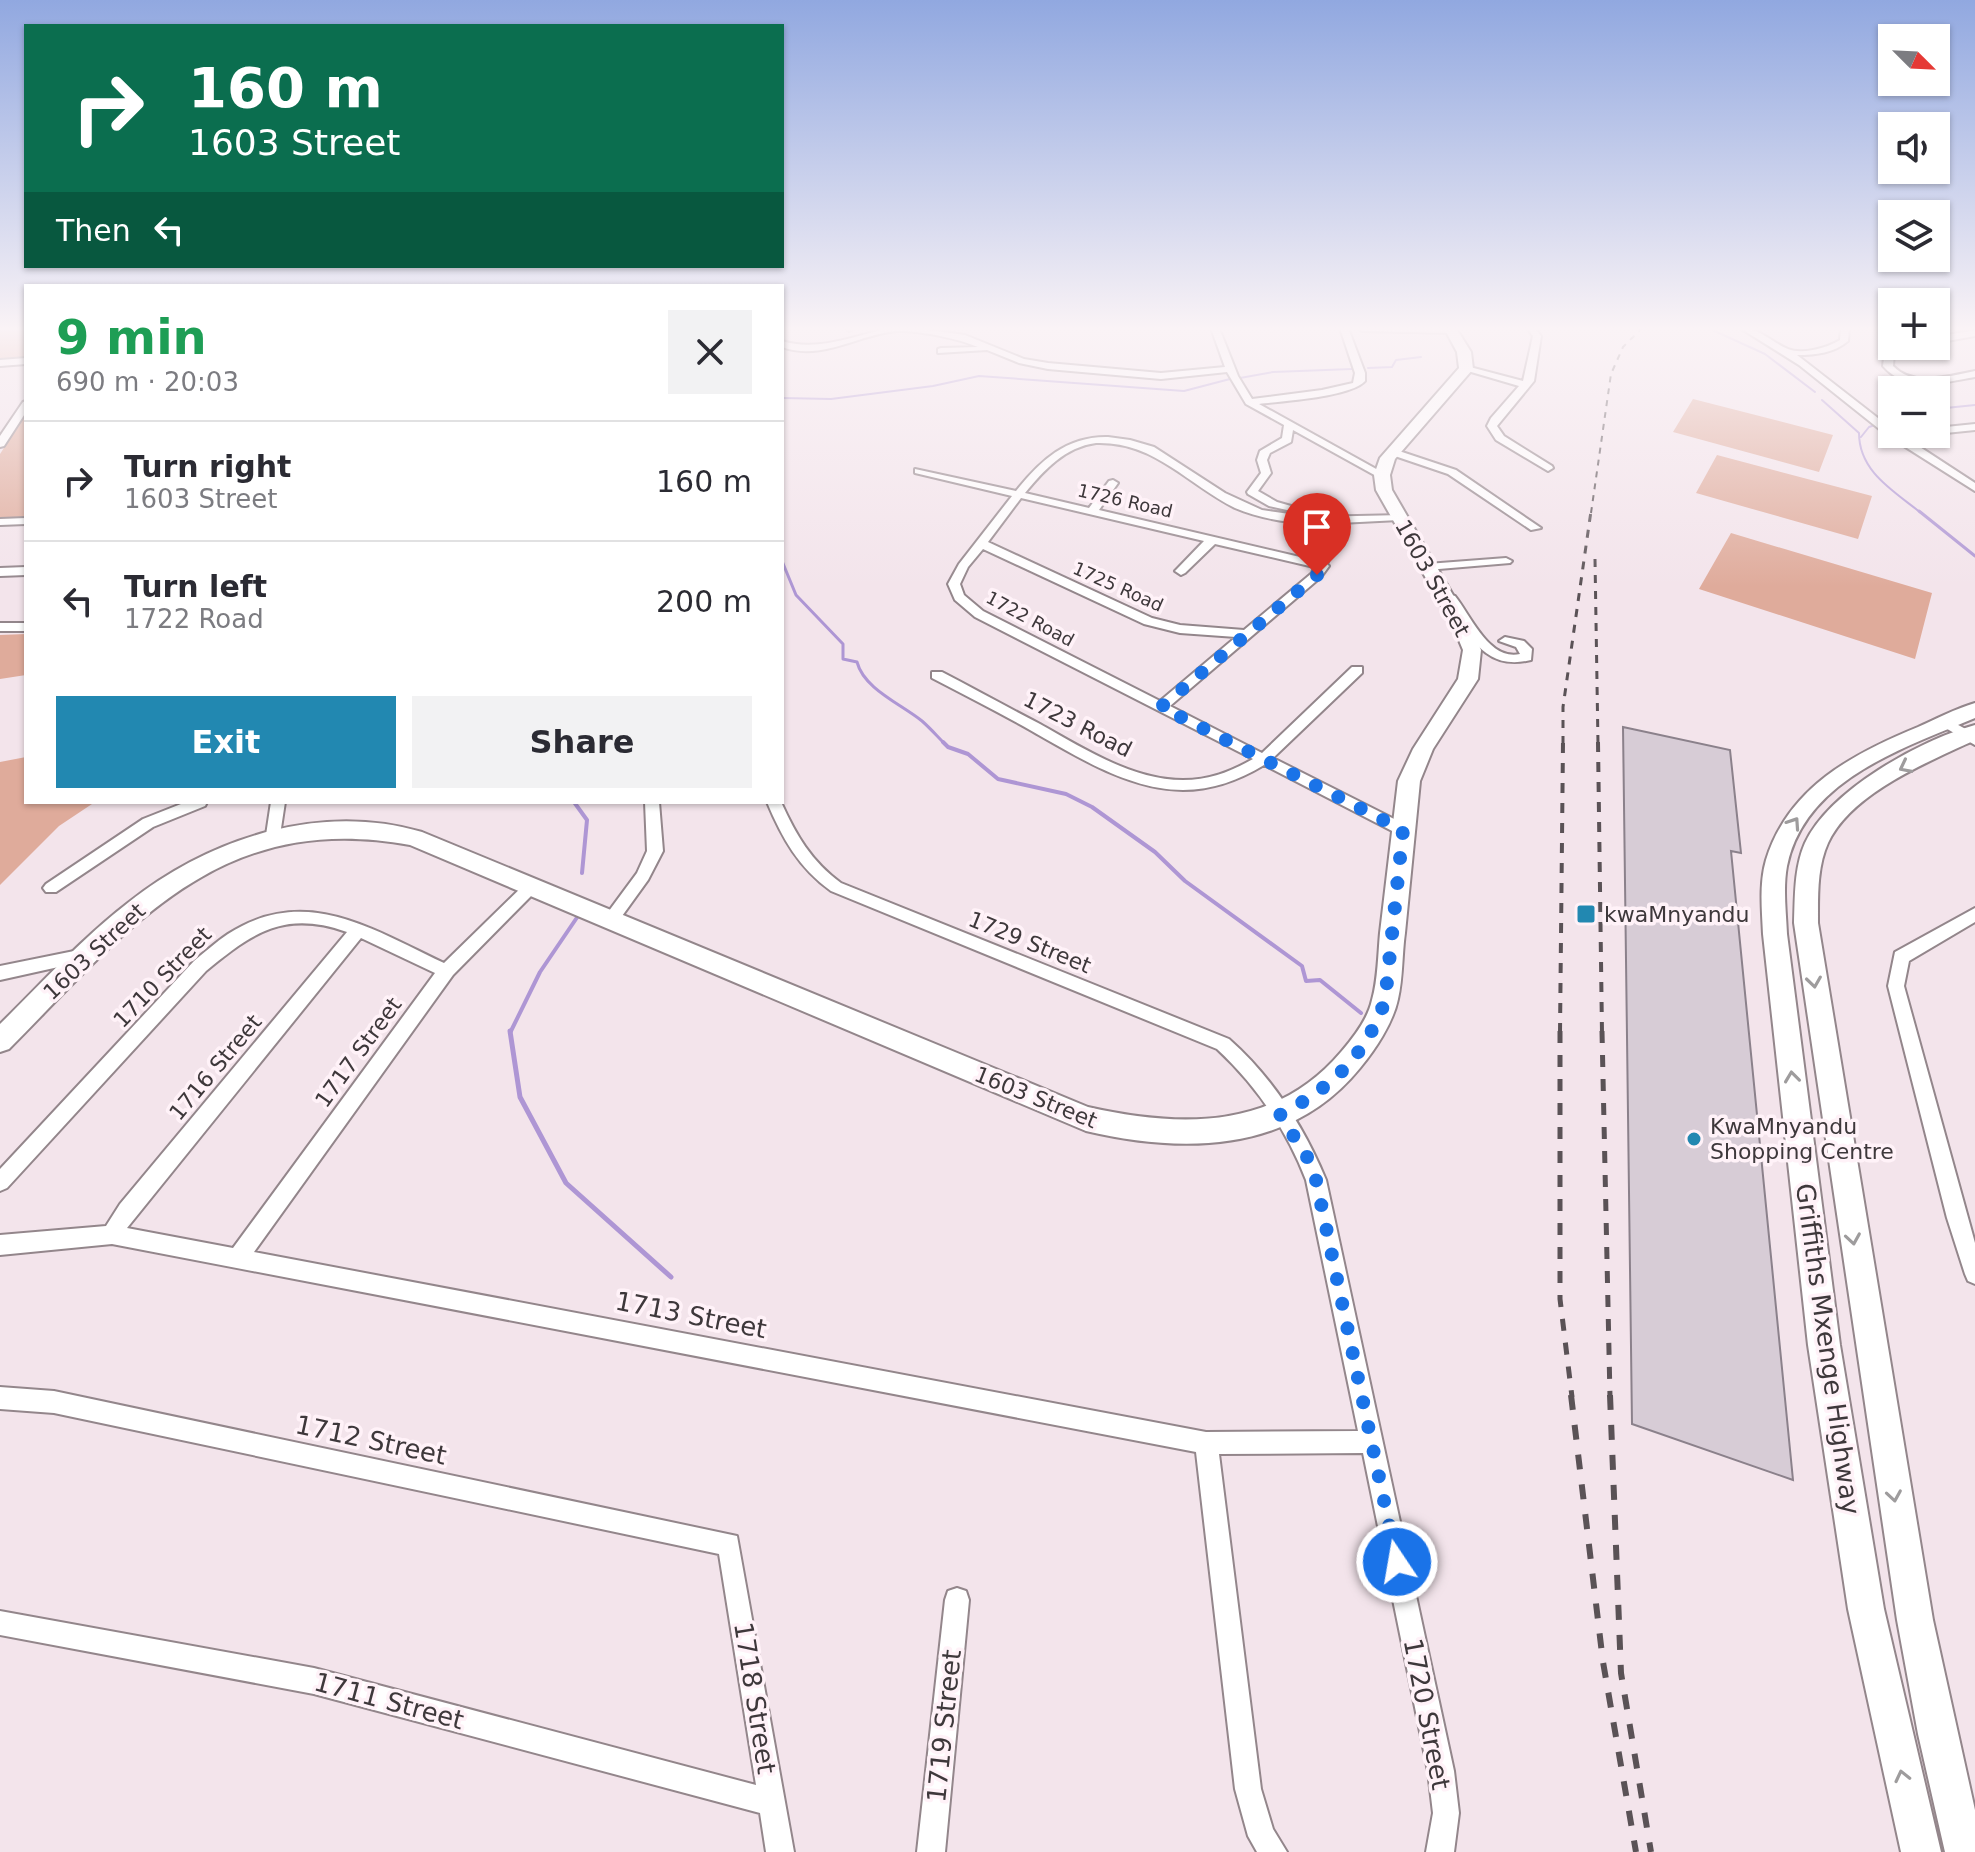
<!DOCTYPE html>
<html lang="en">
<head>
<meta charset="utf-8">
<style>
  body { margin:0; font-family:"DejaVu Sans",sans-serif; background:#f2f2f3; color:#2b2b33; height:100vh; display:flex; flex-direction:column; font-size:30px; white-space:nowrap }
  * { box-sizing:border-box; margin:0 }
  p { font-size:26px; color:#7c7c81 }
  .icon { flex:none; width:44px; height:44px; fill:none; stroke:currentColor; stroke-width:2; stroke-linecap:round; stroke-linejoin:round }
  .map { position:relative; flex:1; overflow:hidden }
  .sheet { position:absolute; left:24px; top:284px; width:760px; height:520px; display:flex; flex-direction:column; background:#fff; border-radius:0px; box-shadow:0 2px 6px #0004 }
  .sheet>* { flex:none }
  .top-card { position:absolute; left:24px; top:24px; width:760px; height:244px; border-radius:0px; box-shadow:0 2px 6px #0004; background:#0b6e4f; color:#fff; overflow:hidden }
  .needle { width:52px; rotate:114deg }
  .buttons { position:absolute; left:1878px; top:24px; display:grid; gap:16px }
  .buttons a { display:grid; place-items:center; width:72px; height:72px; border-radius:0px; background:#fff; box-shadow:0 2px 6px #0004; font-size:40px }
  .pin { position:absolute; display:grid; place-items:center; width:68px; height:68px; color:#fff; margin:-82px -34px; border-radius:50% 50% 50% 0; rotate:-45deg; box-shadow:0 0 8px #0007 }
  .pin .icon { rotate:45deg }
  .me { position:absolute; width:88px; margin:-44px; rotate:348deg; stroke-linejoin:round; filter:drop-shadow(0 0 6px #0008) }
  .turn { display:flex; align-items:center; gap:28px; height:168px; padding:0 32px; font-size:36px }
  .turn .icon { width:104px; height:104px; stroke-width:2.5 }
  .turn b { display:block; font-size:56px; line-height:68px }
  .then { display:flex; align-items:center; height:76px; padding:0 32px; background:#0003; gap:16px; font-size:30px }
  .round { display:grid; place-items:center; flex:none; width:84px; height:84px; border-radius:0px; background:#f2f2f3 }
  .headline { display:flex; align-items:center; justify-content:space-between; height:136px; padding:0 32px }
  h1 { font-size:48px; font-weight:800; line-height:60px; color:#1e9e55 }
  .action { display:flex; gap:16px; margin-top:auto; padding:16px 32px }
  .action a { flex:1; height:92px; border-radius:0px; background:#2288b1; color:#fff; font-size:32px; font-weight:800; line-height:92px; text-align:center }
  .action a+a { background:#f2f2f3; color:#2b2b33 }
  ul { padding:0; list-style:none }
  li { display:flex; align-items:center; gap:24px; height:120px; padding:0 32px; border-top:2px solid #e1e1e2 }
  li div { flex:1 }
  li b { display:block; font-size:30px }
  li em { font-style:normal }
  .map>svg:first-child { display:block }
  .green { fill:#dfab9b }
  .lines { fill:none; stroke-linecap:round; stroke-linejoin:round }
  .stream-far3 { stroke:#ae96d4; stroke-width:2 }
  .stream-far2 { stroke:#ae96d4; stroke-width:3 }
  .stream-far1 { stroke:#ae96d4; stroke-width:4 }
  .stream { stroke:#ae96d4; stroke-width:5 }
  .building { fill:#d7ccd6; stroke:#8b818b; stroke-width:2 }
  .street-casing { stroke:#93868b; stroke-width:4 }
  .secondary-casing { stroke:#93868b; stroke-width:4 }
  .street { fill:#fff; fill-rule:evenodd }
  .secondary { fill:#fff; fill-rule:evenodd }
  .rail-far4 { stroke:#5a5256; stroke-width:2; stroke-dasharray:6 6; stroke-linecap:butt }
  .rail-far3 { stroke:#5a5256; stroke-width:3; stroke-dasharray:8 8; stroke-linecap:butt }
  .rail-far2 { stroke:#5a5256; stroke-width:4; stroke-dasharray:10 10; stroke-linecap:butt }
  .rail-far1 { stroke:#5a5256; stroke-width:5; stroke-dasharray:12 12; stroke-linecap:butt }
  .rail { stroke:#5a5256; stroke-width:6; stroke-dasharray:15 15; stroke-linecap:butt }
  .oneway { stroke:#9e9c9d }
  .route { stroke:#1a73e8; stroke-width:14; stroke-dasharray:0 25.2 }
  .poi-dot { fill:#2288b1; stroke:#fff2f8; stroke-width:3 }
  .labels { text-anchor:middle; stroke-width:7; stroke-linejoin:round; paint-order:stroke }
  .far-street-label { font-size:18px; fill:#3e383b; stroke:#fff2f8 }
  .street-label { font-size:22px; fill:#3e383b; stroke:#fff2f8 }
  .poi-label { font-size:22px; fill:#3e383b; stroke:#fff2f8; text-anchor:start }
  .near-street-label { font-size:26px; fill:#3e383b; stroke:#fff2f8 }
</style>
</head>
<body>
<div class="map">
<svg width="1975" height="1852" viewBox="0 0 1975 1852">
  <rect width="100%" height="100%" fill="#f3e4eb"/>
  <path class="green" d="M 0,328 L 26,328 L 26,357 L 0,360 Z
    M 1693,399 L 1833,435 L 1819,472 L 1673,432 Z
    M 26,414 L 26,517 L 0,517 L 0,454 Z
    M 1717,455 L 1872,496 L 1858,539 L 1696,493 Z
    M 1731,533 L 1932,593 L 1915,659 L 1699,589 Z
    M 26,634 L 26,675 L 0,679 L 0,635 Z
    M 26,757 L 26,802 L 95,802 L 59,826 L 0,885 L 0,762 Z"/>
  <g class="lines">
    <path class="stream-far3" d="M 1708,328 L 1765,354 L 1815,392
      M 1368,368 L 1392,367 L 1396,360 L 1421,357
      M 1240,378 L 1273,372 L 1352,369
      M 782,398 L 831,399 L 933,386 L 979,376 L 1184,391 L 1230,379
      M 1822,400 L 1859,433 C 1859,472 1894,491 1921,513
      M 1936,409 L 1975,405
      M 1861,437 L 1869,427 L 1892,419"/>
    <path class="stream-far2" d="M 1919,511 L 1975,556
      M 782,527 L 782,550
      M 782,561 L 796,595 L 843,644 L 843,659 L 857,662 C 864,689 901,704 922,721 C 930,728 937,736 945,744"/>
    <path class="stream-far1" d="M 943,742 L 948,747 L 968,754 L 998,779 L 1066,794 L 1092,807 L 1155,852 L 1185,881 L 1302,966 L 1306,981 L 1320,980 L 1361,1013
      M 574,802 L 587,820 L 582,873
      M 510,1033 L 540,972 L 578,916"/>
    <path class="stream" d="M 510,1031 L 520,1097 L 566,1183 L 671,1277"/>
  </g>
  <path class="building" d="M 1623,727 L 1730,750 L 1741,853 L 1731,851 L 1793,1480 L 1632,1424 Z"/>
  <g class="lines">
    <g class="street-casing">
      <path id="street" d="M 845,328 L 856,328 L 849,331 Z
        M 889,328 L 914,328 L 965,335 L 1024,359 L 1048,363 L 1161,373 L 1225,367 L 1211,328 L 1219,328 L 1238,376 L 1252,399 L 1322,390 L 1353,383 L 1355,373 L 1340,328 L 1348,328 L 1365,373 L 1365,381 C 1351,397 1282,401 1259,404 L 1387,475 L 1378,477 L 1293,430 L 1291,442 L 1270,453 L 1267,460 L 1271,473 L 1258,491 L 1277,502 L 1305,510 L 1305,514 L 1269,506 L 1248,494 L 1247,492 L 1261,473 L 1257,460 L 1260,451 L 1282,438 L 1284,425 L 1246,404 L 1227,372 L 1161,379 L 1048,369 L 1019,363 L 987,350 L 938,353 L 938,349 L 941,348 L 978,347 C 960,339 918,330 898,331 C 861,333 822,362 782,347 L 782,341 C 817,352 854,336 889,328 Z
        M 1358,328 L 1454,328 L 1456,330 L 1452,333 L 1362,331 Z
        M 1527,328 L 1535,328 L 1541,336 L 1534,381 L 1497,426 L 1504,436 L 1552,466 L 1553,468 L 1548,471 L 1496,440 L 1487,426 L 1491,418 L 1519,386 L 1461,369 L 1466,366 L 1523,381 L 1533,336 Z
        M 1740,328 C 1760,328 1771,342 1788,349 C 1802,355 1827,348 1840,340 L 1841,328 L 1849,328 L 1848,341 C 1834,353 1816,355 1797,355 L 1892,429 L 1892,434 L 1900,434 L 1975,483 L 1975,491 L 1888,436 L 1799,365 Z
        M 1975,330 L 1975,336 L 1936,343 L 1936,337 Z
        M 1893,346 L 1906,346 L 1894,352 L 1893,366 C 1914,388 1948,376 1975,371 L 1975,377 C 1944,382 1907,394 1883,366 L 1885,350 Z
        M 26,358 L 26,364 L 0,366 L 0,360 Z
        M 26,401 L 26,412 L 4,446 L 0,447 L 0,436 L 23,402 Z
        M 1975,424 L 1975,430 L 1936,434 L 1936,428 Z
        M 1108,437 L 1130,440 L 1154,447 L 1225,493 L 1262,510 L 1311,517 L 1403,515 L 1403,519 L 1399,520 L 1320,524 L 1332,552 L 1327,564 L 1329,566 L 1321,577 L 1170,706 L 1262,753 L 1352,667 L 1362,667 L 1362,673 L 1273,758 L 1408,826 L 1410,830 L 1408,834 L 1398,834 L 1264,765 C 1239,780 1213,790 1183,790 C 1129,790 1076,756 1030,730 C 998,712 965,695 932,678 L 932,672 L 942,672 C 975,689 1007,707 1040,724 C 1083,748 1132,780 1183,780 C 1209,780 1230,772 1253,759 L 975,617 L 955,600 L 948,584 L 959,564 L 1012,496 L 915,473 L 915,469 L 1016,491 C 1041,460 1067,436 1108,437 ZM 1096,443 C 1154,441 1187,484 1235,508 C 1258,518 1284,522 1309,524 L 1320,552 L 1317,561 L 1099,510 L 1118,483 L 1113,480 L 1109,481 L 1089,508 L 1025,493 C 1044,470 1065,447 1096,443 ZM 1021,498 L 1204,541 L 1177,569 L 1175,571 L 1181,575 L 1185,573 L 1215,544 L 1314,567 L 1312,573 L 1244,630 L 1180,625 L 1152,618 L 988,542 ZM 983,549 L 1144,624 L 1180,633 L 1236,637 L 1160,701 L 983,611 L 964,595 L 960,584 L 968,567 Z
        M 1393,449 L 1456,470 L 1541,528 L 1531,530 L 1448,474 L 1389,454 L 1388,452 Z
        M 26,518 L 26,524 L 0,525 L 0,519 Z
        M 1506,558 L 1512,561 L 1510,563 L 1427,570 L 1421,567 L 1427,564 Z
        M 26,567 L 26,575 L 0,576 L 0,568 Z
        M 1451,595 L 1455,596 C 1471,616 1489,661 1520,654 L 1516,647 L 1499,641 L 1505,637 L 1524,641 L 1532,649 L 1531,660 C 1482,672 1469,632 1445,599 Z
        M 0,623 L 26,623 L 26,631 L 0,631 Z
        M 1947,719 L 1975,734 L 1975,745 L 1942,726 L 1940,723 Z
        M 186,802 L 207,802 L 205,806 L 153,827 L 56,892 L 46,892 L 43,888 L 46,884 L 143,819 Z
        M 271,802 L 285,802 L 280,835 L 273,840 L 266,835 Z
        M 645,802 L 659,802 L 663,851 L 648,880 L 617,923 L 605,923 L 603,919 L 637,873 L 647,851 Z
        M 767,802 L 781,802 C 796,835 811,861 841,883 L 1229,1039 C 1272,1077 1304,1127 1326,1180 L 1454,1771 L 1459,1813 L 1454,1852 L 1426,1852 L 1433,1813 L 1428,1771 L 1363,1453 L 1219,1454 L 1261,1789 L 1273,1829 L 1287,1852 L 1257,1852 L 1248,1836 L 1235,1789 L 1196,1452 L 112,1244 L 0,1255 L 0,1235 L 106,1226 L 120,1204 L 347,932 C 285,910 253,932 206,971 L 7,1188 L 0,1191 L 0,1169 L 194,961 C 205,952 216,942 228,934 C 305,884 372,929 444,963 L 527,882 L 537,882 L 540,886 L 537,890 L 453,975 L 254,1252 L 1206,1432 L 1358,1431 L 1306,1180 C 1287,1131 1256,1085 1217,1049 L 831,891 C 799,868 782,838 767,802 ZM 361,938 L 435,973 L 233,1248 L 127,1228 Z
        M 1975,908 L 1975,922 L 1909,961 L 1904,986 L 1975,1243 L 1975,1284 L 1968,1281 L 1965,1274 L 1947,1218 L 1888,986 L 1895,952 Z
        M 84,949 L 90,950 L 92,955 L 90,960 L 0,980 L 0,966 Z
        M 0,1387 L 54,1391 L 737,1536 L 794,1852 L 766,1852 L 760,1813 L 314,1694 L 0,1635 L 0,1611 L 314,1668 L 756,1785 L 719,1554 L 54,1413 L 0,1409 Z
        M 957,1588 L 966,1591 L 969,1600 L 945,1852 L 917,1852 L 945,1600 L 948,1591 Z"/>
    </g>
    <g class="secondary-casing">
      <path id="secondary" d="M 1444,328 L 1456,328 L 1471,352 L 1473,369 L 1395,459 L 1390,475 L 1392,490 L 1471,626 L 1481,650 L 1478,679 L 1433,749 L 1420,781 C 1415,832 1410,882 1405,933 C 1402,954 1403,978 1398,999 C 1393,1023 1375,1050 1360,1068 C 1291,1153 1184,1154 1086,1131 L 410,845 C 219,810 130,927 9,1049 L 0,1052 L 0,1024 C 42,983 82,938 129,902 C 210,838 320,802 422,832 L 1088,1107 C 1181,1128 1275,1130 1341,1052 C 1354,1037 1368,1019 1372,1000 C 1378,979 1378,954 1380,933 C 1386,882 1392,832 1398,781 L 1413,749 L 1458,679 L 1463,650 L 1453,626 L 1376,490 L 1374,475 L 1380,458 L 1459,368 L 1457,352 Z
        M 1975,703 L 1975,718 C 1904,748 1805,779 1787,866 C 1783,888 1786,911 1787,934 L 1840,1345 L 1884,1609 L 1941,1852 L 1901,1852 L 1848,1609 L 1808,1345 L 1763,934 C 1762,910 1759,884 1766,860 C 1788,788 1852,754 1918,727 C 1936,719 1955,709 1975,703 Z
        M 1975,725 L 1975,740 C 1928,762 1851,793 1828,843 C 1817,867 1818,896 1818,923 L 1933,1620 L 1975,1810 L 1975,1852 L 1945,1852 L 1918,1734 L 1897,1620 L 1794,923 C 1795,897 1794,868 1805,843 C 1830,790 1920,740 1975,725 Z"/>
    </g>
    <use href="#street" class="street"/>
    <use href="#secondary" class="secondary"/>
    <path class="rail-far4" d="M 1591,513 L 1611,374 L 1623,347 L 1642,328"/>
    <path class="rail-far3" d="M 1595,559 L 1598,744
      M 1563,744 L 1563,707 L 1591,511"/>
    <path class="rail-far2" d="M 1598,742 L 1602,1033
      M 1560,1033 L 1563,742"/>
    <path class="rail-far1" d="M 1560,1031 L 1560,1299 L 1572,1397
      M 1602,1031 L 1610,1397"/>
    <path class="rail" d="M 1571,1395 L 1603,1662 L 1636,1852
      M 1610,1395 L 1621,1673 L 1651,1852"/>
  </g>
  <defs><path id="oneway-chevron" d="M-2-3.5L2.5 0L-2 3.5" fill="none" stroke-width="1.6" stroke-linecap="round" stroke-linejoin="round" transform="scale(2)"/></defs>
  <g class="oneway">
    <use href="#oneway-chevron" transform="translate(1905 767) rotate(153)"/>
    <use href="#oneway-chevron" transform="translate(1794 823) rotate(-56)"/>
    <use href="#oneway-chevron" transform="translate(1814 982) rotate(82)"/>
    <use href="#oneway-chevron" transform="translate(1792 1077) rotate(-97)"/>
    <use href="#oneway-chevron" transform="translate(1853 1239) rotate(81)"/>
    <use href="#oneway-chevron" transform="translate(1894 1496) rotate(81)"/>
    <use href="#oneway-chevron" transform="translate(1902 1776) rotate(-103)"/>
  </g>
  <linearGradient id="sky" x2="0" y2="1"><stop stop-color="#91a8e0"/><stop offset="0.56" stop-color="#faf3f6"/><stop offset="1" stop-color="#faf3f6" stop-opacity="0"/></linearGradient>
  <rect width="1975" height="587" fill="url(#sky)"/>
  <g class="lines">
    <path class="route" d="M 1317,575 L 1161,707 L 1403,830 L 1385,1001 C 1364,1058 1332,1087 1280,1115 L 1309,1160 L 1316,1180 L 1397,1562"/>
  </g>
  <g class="poi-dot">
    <rect x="1576" y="904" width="20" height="20" rx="4"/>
    <circle cx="1694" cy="1139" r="8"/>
  </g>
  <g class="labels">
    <g class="far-street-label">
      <text transform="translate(1125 501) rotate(13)" y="6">1726 Road</text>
      <text transform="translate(1118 587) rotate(24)" y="6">1725 Road</text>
      <text transform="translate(1030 619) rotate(28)" y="6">1722 Road</text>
    </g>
    <g class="street-label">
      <text transform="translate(1433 578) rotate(61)" y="8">1603 Street</text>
      <text transform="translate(1078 724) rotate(27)" y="8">1723 Road</text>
      <text transform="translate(1030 942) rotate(22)" y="8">1729 Street</text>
      <text transform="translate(94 951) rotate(-43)" y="8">1603 Street</text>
      <text transform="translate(162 977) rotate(-46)" y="8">1710 Street</text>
      <text transform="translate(358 1052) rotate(-54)" y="8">1717 Street</text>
      <text transform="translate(215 1067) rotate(-50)" y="8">1716 Street</text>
      <text transform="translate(1036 1097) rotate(22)" y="8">1603 Street</text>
    </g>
    <g class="poi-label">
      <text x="1604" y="922">kwaMnyandu</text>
      <text x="1710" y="1134">KwaMnyandu<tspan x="1710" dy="25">Shopping Centre</tspan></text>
    </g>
    <g class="near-street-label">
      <text transform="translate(691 1315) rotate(11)" y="9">1713 Street</text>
      <text transform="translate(1828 1349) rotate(82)" y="9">Griffiths Mxenge Highway</text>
      <text transform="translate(371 1440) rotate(12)" y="9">1712 Street</text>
      <text transform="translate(755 1698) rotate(81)" y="9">1718 Street</text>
      <text transform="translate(389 1701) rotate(15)" y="9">1711 Street</text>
      <text transform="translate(1427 1714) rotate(79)" y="9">1720 Street</text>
      <text transform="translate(944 1726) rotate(-84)" y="9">1719 Street</text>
    </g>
  </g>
</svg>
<div class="buttons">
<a><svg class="needle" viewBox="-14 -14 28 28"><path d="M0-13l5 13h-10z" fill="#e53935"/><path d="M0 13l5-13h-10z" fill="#7c7c81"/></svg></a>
<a><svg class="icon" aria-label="sound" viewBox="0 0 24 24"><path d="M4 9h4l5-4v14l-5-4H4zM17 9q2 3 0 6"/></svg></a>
<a><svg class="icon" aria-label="layers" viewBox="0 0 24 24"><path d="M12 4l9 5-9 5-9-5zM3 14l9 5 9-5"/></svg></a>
<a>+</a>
<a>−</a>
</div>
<div class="pin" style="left:1317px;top:575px;background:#d93025"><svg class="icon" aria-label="arrive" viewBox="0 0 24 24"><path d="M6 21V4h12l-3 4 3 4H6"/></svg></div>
<svg class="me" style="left:1397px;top:1562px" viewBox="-20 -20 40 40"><circle r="17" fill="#1a73e8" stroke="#fff" stroke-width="3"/><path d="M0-11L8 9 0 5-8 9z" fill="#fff"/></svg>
<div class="top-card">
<div class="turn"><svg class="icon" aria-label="right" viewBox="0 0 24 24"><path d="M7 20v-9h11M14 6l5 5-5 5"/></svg><div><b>160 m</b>1603 Street</div></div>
<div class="then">Then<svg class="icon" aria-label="left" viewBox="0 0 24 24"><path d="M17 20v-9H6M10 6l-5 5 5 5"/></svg></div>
</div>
<section class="sheet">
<div class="headline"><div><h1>9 min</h1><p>690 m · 20:03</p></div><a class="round"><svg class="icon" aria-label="close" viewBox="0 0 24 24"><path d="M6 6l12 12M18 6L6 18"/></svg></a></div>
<ul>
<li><svg class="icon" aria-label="right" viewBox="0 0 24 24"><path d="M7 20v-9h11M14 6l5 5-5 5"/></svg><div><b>Turn right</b><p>1603 Street</p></div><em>160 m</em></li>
<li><svg class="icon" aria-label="left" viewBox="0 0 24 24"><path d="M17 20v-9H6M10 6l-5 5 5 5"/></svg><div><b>Turn left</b><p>1722 Road</p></div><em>200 m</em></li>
</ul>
<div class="action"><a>Exit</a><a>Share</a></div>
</section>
</div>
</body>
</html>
